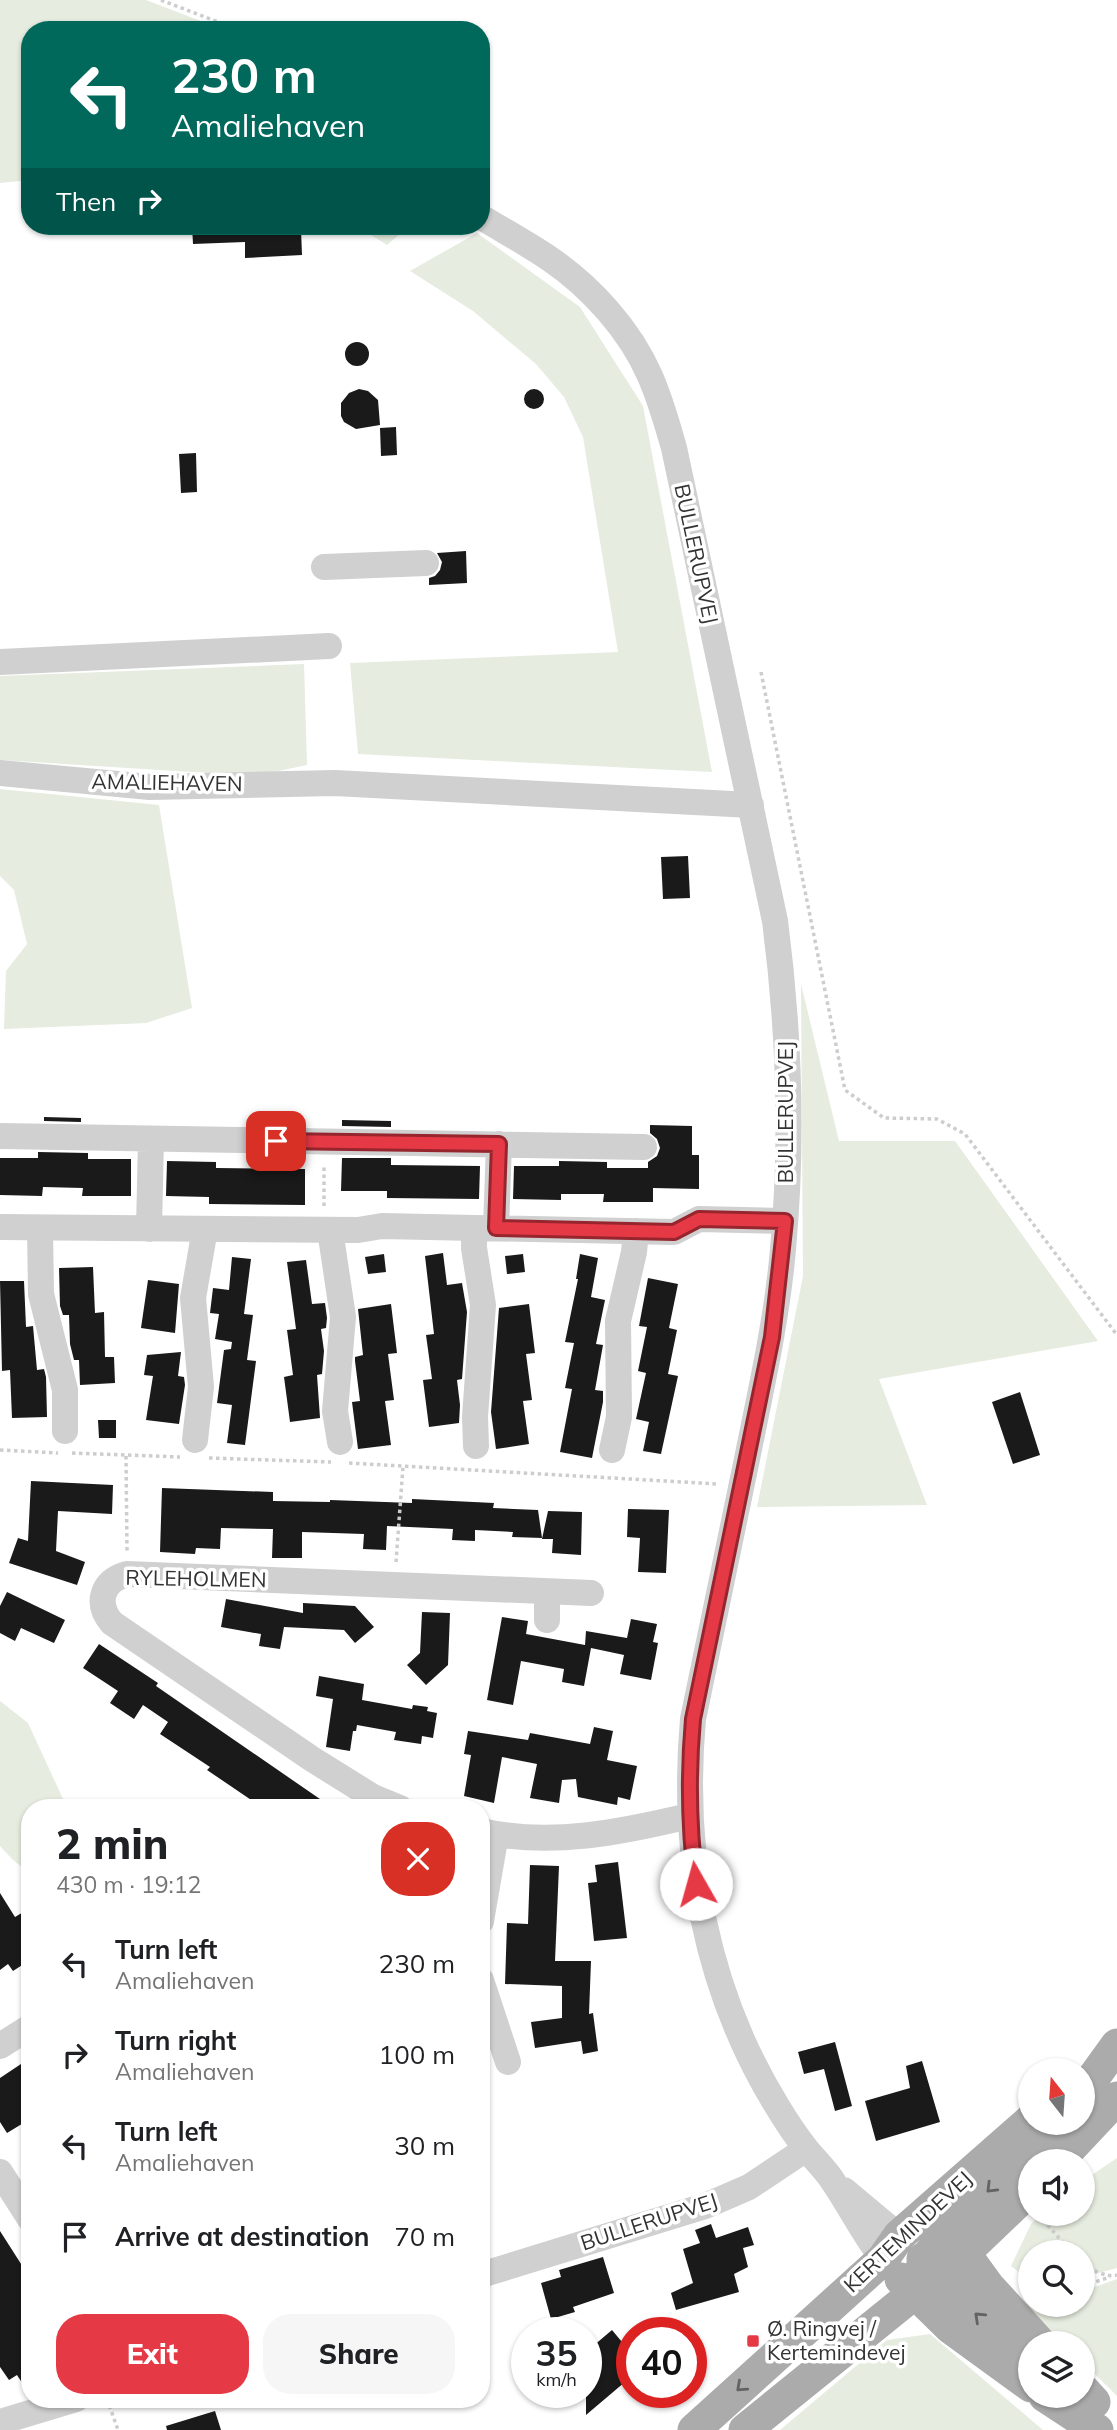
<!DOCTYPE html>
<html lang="en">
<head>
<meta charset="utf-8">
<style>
  body { margin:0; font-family:Mulish,sans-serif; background:#f6f6f6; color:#202124; height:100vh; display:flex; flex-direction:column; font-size:26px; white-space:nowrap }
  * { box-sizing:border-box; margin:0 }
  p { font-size:23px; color:#757577 }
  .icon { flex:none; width:38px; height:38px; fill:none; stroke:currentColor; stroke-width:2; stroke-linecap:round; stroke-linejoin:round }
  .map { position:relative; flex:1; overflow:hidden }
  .side { position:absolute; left:21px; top:1799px; width:469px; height:609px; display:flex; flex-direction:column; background:#fff; border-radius:28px; box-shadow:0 2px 5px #0004 }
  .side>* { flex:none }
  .top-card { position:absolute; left:21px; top:21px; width:469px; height:214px; border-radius:28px; box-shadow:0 2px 5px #0004; background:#00695c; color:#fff; overflow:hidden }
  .needle { width:46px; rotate:343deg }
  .fabs { position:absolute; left:1018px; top:2058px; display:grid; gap:14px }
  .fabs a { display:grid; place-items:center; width:77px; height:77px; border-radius:50%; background:#fff; box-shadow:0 2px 5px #0004; font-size:35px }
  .speed { position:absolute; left:511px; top:2317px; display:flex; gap:14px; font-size:35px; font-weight:700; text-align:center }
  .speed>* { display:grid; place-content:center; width:91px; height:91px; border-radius:50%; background:#fff; box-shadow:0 2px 5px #0004; line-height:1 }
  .speed small { font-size:18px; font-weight:400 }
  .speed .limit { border:10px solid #d22; background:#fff; color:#111 }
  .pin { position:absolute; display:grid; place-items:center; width:60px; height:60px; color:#fff; margin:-30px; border-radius:14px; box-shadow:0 4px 10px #0006 }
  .me { position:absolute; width:77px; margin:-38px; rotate:353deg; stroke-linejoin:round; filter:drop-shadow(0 0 5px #0008) }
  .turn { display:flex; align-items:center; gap:24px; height:147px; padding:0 35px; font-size:32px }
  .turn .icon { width:91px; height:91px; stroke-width:2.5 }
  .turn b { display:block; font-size:49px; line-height:60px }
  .then { display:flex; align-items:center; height:66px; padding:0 35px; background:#0003; gap:14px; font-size:26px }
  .round { display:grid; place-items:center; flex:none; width:74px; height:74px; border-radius:28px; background:#f6f6f6 }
  .head { display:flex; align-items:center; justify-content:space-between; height:119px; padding:0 35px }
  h1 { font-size:42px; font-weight:800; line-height:52px }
  .primary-button { display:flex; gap:14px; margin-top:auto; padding:14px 35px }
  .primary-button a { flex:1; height:80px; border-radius:28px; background:#e63946; color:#fff; font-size:28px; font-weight:800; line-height:80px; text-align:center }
  .primary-button a+a { background:#f6f6f6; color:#202124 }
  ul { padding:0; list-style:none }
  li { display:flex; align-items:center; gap:21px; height:91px; padding:0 35px }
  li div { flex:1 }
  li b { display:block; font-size:26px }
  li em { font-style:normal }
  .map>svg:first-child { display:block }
  .green { fill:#e6ecdf }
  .building { fill:#1a1a1a }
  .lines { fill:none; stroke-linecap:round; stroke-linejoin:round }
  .path { stroke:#cdcdcd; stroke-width:3.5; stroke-dasharray:3.5 3.5; stroke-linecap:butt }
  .minor { stroke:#d0d0d0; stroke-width:26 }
  .major { stroke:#ababab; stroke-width:33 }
  .oneway { stroke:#636363 }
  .route-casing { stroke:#96252e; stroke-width:18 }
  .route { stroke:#e63946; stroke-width:12 }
  .poi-dot { fill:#e63946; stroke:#fff; stroke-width:2.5 }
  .labels { text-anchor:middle; stroke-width:7; stroke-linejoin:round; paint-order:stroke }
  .street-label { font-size:21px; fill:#333; stroke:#fff }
  .poi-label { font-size:21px; fill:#333; stroke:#fff; text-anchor:start }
</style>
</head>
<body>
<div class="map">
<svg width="1117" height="2430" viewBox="0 0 1117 2430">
  <rect width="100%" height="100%" fill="#fff"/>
  <path class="green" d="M 0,0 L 146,0 L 224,30 L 30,30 L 30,180 L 0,183 Z
    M 357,226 L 409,226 L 387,245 Z
    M 477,233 L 580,307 L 643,406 L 712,772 L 358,754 L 350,663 L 618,652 L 583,437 L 564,397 L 536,364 L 473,311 L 410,271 Z
    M 304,664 L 307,765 L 255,776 L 0,760 L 0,676 Z
    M 0,789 L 159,805 L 192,1008 L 146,1023 L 4,1029 L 6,971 L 27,944 L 14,890 L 0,876 Z
    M 801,984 L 839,1141 L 955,1141 L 1098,1341 L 879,1379 L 927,1505 L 757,1507 L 803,1276 Z
    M 0,1701 L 28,1723 L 64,1801 L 81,1808 L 30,1808 L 30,1874 L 12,1859 L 0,1846 Z
    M 1117,2158 L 1117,2268 L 1083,2277 L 1083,2252 L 1031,2252 L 1031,2282 L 1011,2266 L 1031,2224 L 1041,2214 L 1083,2214 L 1083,2181 Z
    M 1117,2279 L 1117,2396 L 1083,2362 L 1083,2343 L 1064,2343 L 1024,2304 L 1083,2305 L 1083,2291 Z
    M 930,2334 L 1043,2430 L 780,2430 L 887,2340 Z"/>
  <path class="building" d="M 192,226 L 271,226 L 271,230 L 301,229 L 302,255 L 245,258 L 245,242 L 193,244 Z
    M345 354a12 12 0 1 1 24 0a12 12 0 1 1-24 0Z
    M524 399a10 10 0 1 1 20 0a10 10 0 1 1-20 0Z
    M 359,389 L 368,391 L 378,400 L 380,425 L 356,429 L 344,422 L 341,416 L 341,403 L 349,393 Z
    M 396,427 L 397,455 L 381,456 L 380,428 Z
    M 196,453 L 197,492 L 181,493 L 179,454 Z
    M 466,551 L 467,583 L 429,585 L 429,578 L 435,576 L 440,570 L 442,562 L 437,553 Z
    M 688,856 L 690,898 L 663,899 L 661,857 Z
    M 44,1117 L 81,1118 L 81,1122 L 44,1121 Z
    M 342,1120 L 391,1121 L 391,1127 L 342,1126 Z
    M 650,1125 L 692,1126 L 692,1155 L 699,1155 L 699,1189 L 653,1188 L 653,1202 L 603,1202 L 604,1194 L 561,1194 L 561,1200 L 513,1199 L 514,1166 L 559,1166 L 559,1161 L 607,1162 L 607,1168 L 648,1168 L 648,1162 L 657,1156 L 660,1148 L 657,1139 L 650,1133 Z
    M 38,1152 L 88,1153 L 88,1159 L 131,1159 L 131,1196 L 82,1196 L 83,1188 L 43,1187 L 42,1196 L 0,1195 L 0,1158 L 38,1158 Z
    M 342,1158 L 391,1158 L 391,1165 L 480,1166 L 479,1199 L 387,1198 L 387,1191 L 341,1191 Z
    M 167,1161 L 216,1162 L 216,1168 L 305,1169 L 305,1205 L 209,1204 L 209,1197 L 166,1196 Z
    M 443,1253 L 447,1285 L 462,1283 L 467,1312 L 462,1379 L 457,1380 L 460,1405 L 459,1423 L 429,1427 L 423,1380 L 432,1379 L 426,1335 L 434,1334 L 425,1256 Z
    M 384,1254 L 386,1272 L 368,1274 L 365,1257 Z
    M 523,1254 L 525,1272 L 507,1274 L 505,1256 Z
    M 580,1254 L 598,1258 L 591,1297 L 605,1300 L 596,1344 L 603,1345 L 595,1390 L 603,1391 L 603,1402 L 592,1458 L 560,1452 L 572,1389 L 565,1388 L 574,1343 L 565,1342 L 578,1279 L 576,1279 Z
    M 232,1257 L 251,1259 L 244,1314 L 253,1315 L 247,1360 L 256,1361 L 245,1445 L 227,1443 L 232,1405 L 217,1403 L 224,1350 L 231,1349 L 232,1342 L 215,1339 L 219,1314 L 210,1313 L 213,1288 L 229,1290 Z
    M 306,1260 L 312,1304 L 325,1303 L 327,1318 L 326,1328 L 321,1329 L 324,1351 L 322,1374 L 317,1375 L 320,1418 L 290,1422 L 284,1377 L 293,1375 L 287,1330 L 296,1329 L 287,1262 Z
    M 93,1267 L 95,1313 L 104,1312 L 105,1357 L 114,1357 L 115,1383 L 80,1385 L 79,1360 L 74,1360 L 70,1344 L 69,1315 L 63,1315 L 60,1306 L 59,1268 Z
    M 648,1278 L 678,1284 L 669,1328 L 677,1330 L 668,1374 L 678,1376 L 661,1454 L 643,1451 L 649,1422 L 636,1419 L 646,1373 L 638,1371 L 647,1327 L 639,1326 Z
    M 148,1280 L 179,1284 L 175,1333 L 141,1328 Z
    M 0,1281 L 24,1281 L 26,1327 L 33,1326 L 37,1370 L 44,1369 L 46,1377 L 47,1417 L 12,1418 L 10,1370 L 2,1371 Z
    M 391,1304 L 397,1353 L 388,1354 L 394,1400 L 385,1401 L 391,1445 L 358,1449 L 352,1402 L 360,1401 L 355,1361 L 355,1357 L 363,1355 L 358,1309 Z
    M 529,1304 L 535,1353 L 526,1354 L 532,1400 L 523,1401 L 529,1444 L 496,1449 L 491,1412 L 499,1308 Z
    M 181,1352 L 178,1376 L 184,1377 L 185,1385 L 179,1424 L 146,1420 L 153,1376 L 144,1375 L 147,1355 Z
    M 1020,1392 L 1040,1455 L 1013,1464 L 992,1402 Z
    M 98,1420 L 116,1420 L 116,1438 L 99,1438 Z
    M 31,1481 L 113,1485 L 112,1514 L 58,1511 L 56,1551 L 85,1562 L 77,1585 L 9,1563 L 18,1538 L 28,1541 Z
    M 162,1488 L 273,1492 L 273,1501 L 330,1502 L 330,1500 L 412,1503 L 412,1499 L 494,1503 L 493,1508 L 538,1510 L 542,1538 L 512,1537 L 513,1532 L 475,1530 L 475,1541 L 452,1540 L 453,1529 L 387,1526 L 386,1550 L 363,1549 L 364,1534 L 302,1532 L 302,1558 L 272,1558 L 273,1529 L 221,1528 L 220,1549 L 196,1548 L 195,1554 L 160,1552 Z
    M 628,1509 L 669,1510 L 666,1573 L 638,1572 L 640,1538 L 627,1537 Z
    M 548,1511 L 582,1512 L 581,1555 L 552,1553 L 553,1539 L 542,1539 Z
    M 7,1592 L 65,1620 L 54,1643 L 21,1628 L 15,1641 L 0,1633 L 0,1606 Z
    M 226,1599 L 303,1613 L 303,1603 L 355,1606 L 374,1627 L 355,1643 L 344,1630 L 284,1627 L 280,1649 L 259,1646 L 261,1634 L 221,1627 Z
    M 422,1612 L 450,1613 L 448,1665 L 426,1685 L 407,1665 L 420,1653 Z
    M 502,1617 L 528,1621 L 526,1634 L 585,1645 L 586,1631 L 627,1638 L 631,1619 L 657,1624 L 653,1642 L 658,1643 L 651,1680 L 620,1674 L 624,1655 L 591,1648 L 584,1686 L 562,1682 L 564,1669 L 521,1661 L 513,1705 L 487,1700 Z
    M 99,1644 L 158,1683 L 156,1686 L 333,1808 L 263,1808 L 207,1770 L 210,1767 L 160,1734 L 168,1722 L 143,1705 L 134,1719 L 110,1703 L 118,1691 L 83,1668 Z
    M 319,1676 L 364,1684 L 362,1700 L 412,1709 L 413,1705 L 428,1707 L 427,1711 L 437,1713 L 433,1738 L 422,1736 L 421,1744 L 394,1740 L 396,1732 L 357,1725 L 356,1731 L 353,1731 L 350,1751 L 326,1747 L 333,1699 L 316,1696 Z
    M 594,1727 L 613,1731 L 607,1760 L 637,1766 L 630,1800 L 618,1797 L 617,1805 L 578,1797 L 576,1779 L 562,1780 L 559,1803 L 530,1798 L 537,1764 L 502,1757 L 494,1803 L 464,1796 L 471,1755 L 464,1754 L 468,1731 L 528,1740 L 530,1733 L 590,1744 Z
    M 618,1862 L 627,1938 L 594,1941 L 588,1883 L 597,1882 L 595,1865 Z
    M 530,1865 L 559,1866 L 555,1961 L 591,1961 L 589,2014 L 593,2013 L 598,2051 L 583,2054 L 581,2041 L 535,2048 L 531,2022 L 562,2018 L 562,1986 L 505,1984 L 507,1923 L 528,1924 Z
    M 0,1893 L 15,1917 L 30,1908 L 30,1960 L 13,1971 L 8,1964 L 0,1970 Z
    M 835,2042 L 852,2106 L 835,2111 L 824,2069 L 804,2074 L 798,2052 Z
    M 30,2058 L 30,2119 L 7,2133 L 0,2122 L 0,2078 Z
    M 922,2061 L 940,2122 L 876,2141 L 865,2101 L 910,2088 L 906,2066 Z
    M 711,2224 L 716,2238 L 748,2227 L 754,2245 L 743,2248 L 748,2267 L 734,2274 L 739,2292 L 676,2310 L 671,2293 L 693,2283 L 683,2249 L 700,2243 L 695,2230 Z
    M 0,2231 L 30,2278 L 30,2395 L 17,2375 L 9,2380 L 0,2367 Z
    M 603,2257 L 614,2293 L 573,2307 L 575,2312 L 551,2319 L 541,2283 L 561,2277 L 559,2270 Z
    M 612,2330 L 632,2354 L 632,2376 L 586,2415 L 586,2352 Z
    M 215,2411 L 221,2430 L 167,2430 L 166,2426 Z"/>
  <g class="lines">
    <path class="path" d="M 161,0 L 239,30
      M 761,672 L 845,1090 L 884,1118 L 937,1119 L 965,1134 L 1117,1335
      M 324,1206 L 324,1165
      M 0,1450 L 58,1453
      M 72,1453 L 180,1457
      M 126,1456 L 127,1551
      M 209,1458 L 331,1462
      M 349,1463 L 718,1484
      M 396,1562 L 403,1467
      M 1038,2215 L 1072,2252
      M 1083,2263 C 1091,2270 1107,2278 1117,2275
      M 1083,2286 L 1110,2277
      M 107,2399 L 118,2430"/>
    <path class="minor" d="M 481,217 C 504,231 528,244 550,259 C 591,287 630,330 650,376 C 660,399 667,423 674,448 L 775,921 C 789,1029 793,1140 783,1249 C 777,1320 761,1389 747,1459 C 729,1545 711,1632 693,1719 C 681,1854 705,1989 777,2106 C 786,2121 796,2136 807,2150 C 816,2161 827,2171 834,2183 C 851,2208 864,2235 883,2259
      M 324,567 L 426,563
      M 0,662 L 329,646
      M 0,773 L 150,787 L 335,783 L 751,805
      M 0,1136 L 644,1147
      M 0,1227 L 358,1230 L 382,1226 L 674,1232 L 699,1219 L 785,1221
      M 40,1228 L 41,1294 L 65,1390 L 65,1431
      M 474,1228 L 474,1248 L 483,1305 L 475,1417 L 476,1446
      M 496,1228 L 499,1144
      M 149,1229 L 151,1139
      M 330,1230 L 343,1317 L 335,1411 L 340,1442
      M 195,1440 L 201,1387 L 193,1298 L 205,1229
      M 612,1450 L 619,1417 L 618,1321 L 634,1252 L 636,1231
      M 547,1592 L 547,1620
      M 400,1808 L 373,1797 L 312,1759 L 112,1623 C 95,1603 102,1581 127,1574 L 591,1593
      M 481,1831 C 550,1847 622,1832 689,1816
      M 481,1921 L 496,1834
      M 481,1980 L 508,2062
      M 0,2046 L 30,2027
      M 0,2172 L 30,2219
      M 844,2190 L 899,2236
      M 481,2275 L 705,2206 L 749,2187 L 806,2149
      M 0,2422 L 76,2399"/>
    <path class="major" d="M 1083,2092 L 1117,2045
      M 1058,2161 L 1117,2098
      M 964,2253 L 988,2286 L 1040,2343
      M 923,2259 C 959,2293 989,2334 1031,2361
      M 901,2279 L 951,2328 L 1031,2386
      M 918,2284 L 924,2260 L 958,2221 L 1056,2123
      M 1083,2390 L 1094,2402
      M 1045,2396 L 1097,2430
      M 694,2430 L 883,2259 L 899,2236 L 1031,2120
      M 745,2430 L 964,2253 L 1031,2189"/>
  </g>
  <defs><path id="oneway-chevron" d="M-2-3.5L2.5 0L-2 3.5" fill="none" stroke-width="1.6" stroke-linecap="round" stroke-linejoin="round" transform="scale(1.75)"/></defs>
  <g class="oneway">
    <use href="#oneway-chevron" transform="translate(991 2188) rotate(135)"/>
    <use href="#oneway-chevron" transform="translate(979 2317) rotate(-137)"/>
    <use href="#oneway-chevron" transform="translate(741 2387) rotate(138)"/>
  </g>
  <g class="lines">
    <g class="route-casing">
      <path id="route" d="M 276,1141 L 499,1144 L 496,1228 L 674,1232 L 699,1219 L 785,1221 L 772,1337 L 693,1719 C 688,1775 689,1829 696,1884"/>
    </g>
    <use href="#route" class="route"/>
  </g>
  <rect class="poi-dot" x="746" y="2334" width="14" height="14" rx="3.5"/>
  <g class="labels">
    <g class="street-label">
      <text transform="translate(696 554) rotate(78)" y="7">BULLERUPVEJ</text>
      <text transform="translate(167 783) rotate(1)" y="7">AMALIEHAVEN</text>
      <text transform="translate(786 1112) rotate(-90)" y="7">BULLERUPVEJ</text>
      <text transform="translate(196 1579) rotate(1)" y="7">RYLEHOLMEN</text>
      <text transform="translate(649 2222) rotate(-18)" y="7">BULLERUPVEJ</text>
      <text transform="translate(908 2232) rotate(-43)" y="7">KERTEMINDEVEJ</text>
    </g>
    <g class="poi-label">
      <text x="767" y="2336">Ø. Ringvej /<tspan x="767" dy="24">Kertemindevej</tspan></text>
    </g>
  </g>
</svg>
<div class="fabs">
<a><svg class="needle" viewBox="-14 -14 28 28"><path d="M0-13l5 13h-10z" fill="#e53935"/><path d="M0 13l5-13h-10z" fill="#757577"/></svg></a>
<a><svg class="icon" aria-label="sound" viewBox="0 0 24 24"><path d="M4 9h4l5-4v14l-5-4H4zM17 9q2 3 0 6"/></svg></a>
<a><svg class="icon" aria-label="search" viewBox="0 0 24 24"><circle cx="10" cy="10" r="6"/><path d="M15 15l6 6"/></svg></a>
<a><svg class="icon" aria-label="layers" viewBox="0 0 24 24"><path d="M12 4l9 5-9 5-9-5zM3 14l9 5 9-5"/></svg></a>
</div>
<div class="speed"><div>35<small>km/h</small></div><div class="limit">40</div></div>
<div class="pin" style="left:276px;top:1141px;background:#d93025"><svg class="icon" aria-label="arrive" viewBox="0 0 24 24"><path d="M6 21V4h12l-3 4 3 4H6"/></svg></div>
<svg class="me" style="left:696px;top:1884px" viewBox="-20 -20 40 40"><circle r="19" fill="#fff"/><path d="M0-13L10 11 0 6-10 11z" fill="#e63946"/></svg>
<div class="top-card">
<div class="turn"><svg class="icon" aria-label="left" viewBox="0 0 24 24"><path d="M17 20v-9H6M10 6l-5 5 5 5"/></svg><div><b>230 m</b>Amaliehaven</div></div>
<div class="then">Then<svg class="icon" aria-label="right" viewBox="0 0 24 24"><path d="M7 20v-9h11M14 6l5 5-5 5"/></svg></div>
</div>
<section class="side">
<div class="head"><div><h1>2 min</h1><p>430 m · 19:12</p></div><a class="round" style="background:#d93025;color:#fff"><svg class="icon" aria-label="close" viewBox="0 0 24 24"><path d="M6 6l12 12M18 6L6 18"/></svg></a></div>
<ul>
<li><svg class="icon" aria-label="left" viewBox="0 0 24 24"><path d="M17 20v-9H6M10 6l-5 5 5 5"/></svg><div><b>Turn left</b><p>Amaliehaven</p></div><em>230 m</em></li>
<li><svg class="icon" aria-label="right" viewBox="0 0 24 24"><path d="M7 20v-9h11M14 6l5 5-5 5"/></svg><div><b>Turn right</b><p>Amaliehaven</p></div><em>100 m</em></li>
<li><svg class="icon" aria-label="left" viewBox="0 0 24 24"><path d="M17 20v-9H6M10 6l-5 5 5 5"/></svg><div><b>Turn left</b><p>Amaliehaven</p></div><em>30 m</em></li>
<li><svg class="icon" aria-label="arrive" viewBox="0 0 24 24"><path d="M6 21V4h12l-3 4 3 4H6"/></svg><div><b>Arrive at destination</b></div><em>70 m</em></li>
</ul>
<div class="primary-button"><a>Exit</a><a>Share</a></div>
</section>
</div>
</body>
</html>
